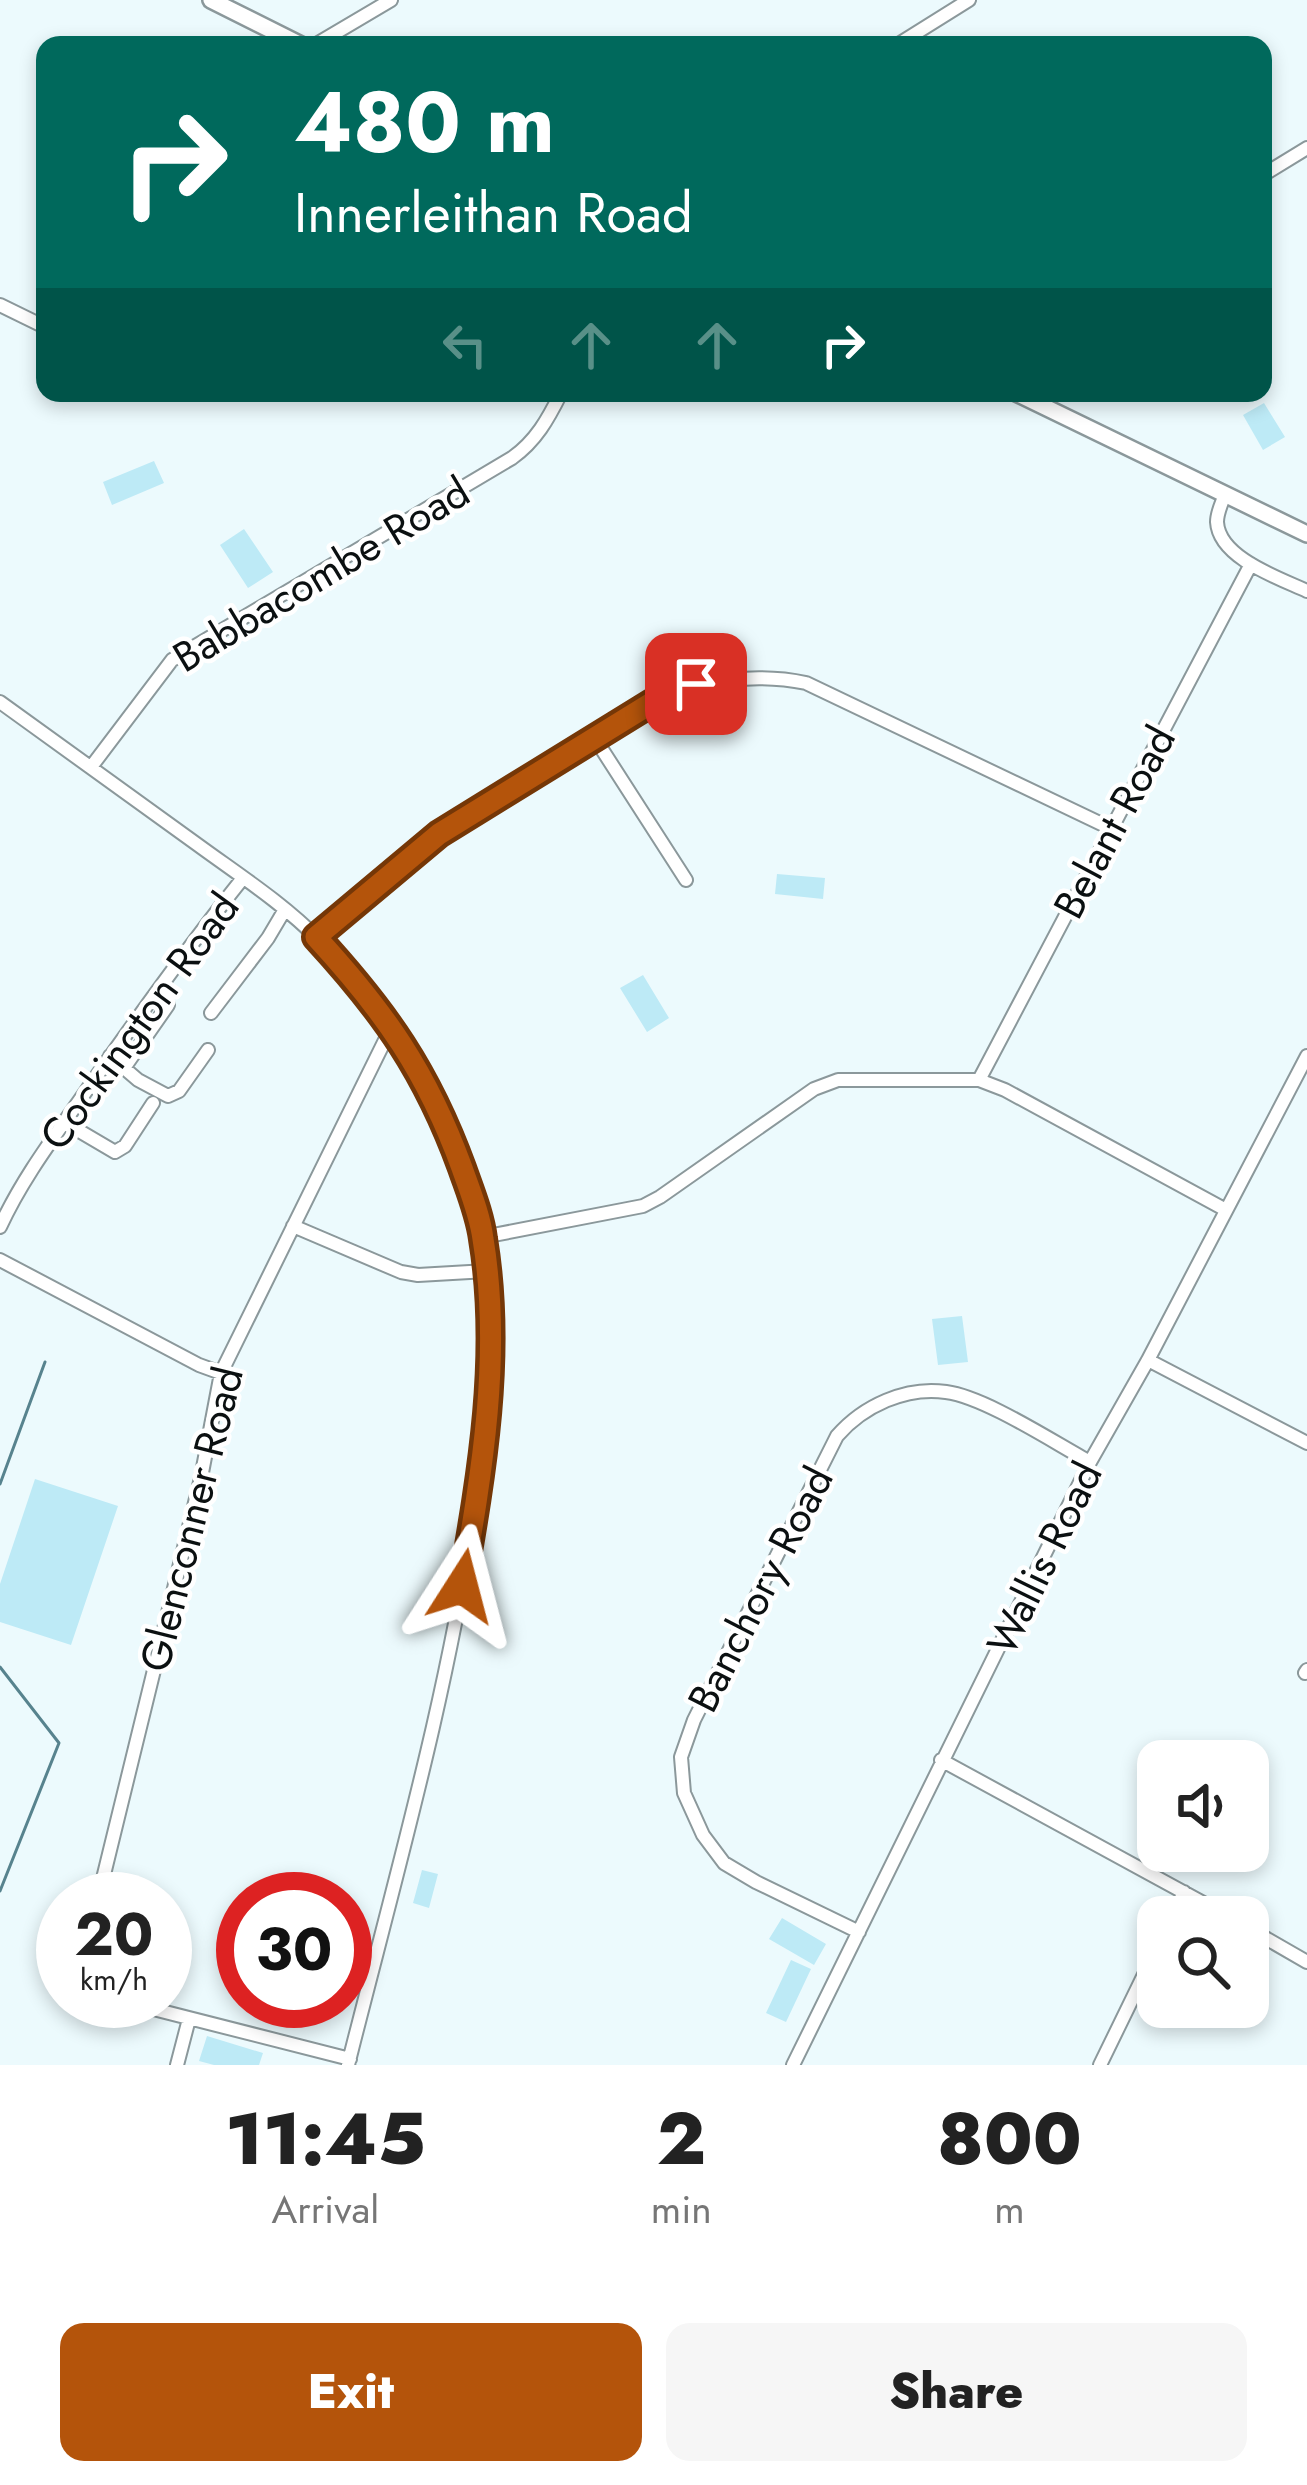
<!DOCTYPE html>
<html lang="en">
<head>
<meta charset="utf-8">
<style>
  body { margin:0; font-family:Jost,sans-serif; background:#f6f6f6; color:#222; height:100vh; display:flex; flex-direction:column; font-size:45px; white-space:nowrap }
  * { box-sizing:border-box; margin:0 }
  p { font-size:39px; color:#767676 }
  .icon { flex:none; width:66px; height:66px; fill:none; stroke:currentColor; stroke-width:2; stroke-linecap:round; stroke-linejoin:round }
  .map { position:relative; height:2065px; overflow:hidden }
  .panel { display:flex; flex-direction:column; background:#fff; flex:1 }
  .panel>* { flex:none }
  .hud { position:absolute; left:36px; top:36px; width:1236px; height:366px; border-radius:24px; box-shadow:0 6px 18px #0003; background:#00695c; color:#fff; overflow:hidden }
  .fabs { position:absolute; left:1137px; top:1740px; display:grid; gap:24px }
  .fabs a { display:grid; place-items:center; width:132px; height:132px; border-radius:24px; background:#fff; box-shadow:0 6px 18px #0003; font-size:60px }
  .speed { position:absolute; left:36px; top:1872px; display:flex; gap:24px; font-size:60px; font-weight:700; text-align:center }
  .speed>* { display:grid; place-content:center; width:156px; height:156px; border-radius:50%; background:#fff; box-shadow:0 6px 18px #0003; line-height:1 }
  .speed small { font-size:30px; font-weight:400 }
  .speed .limit { border:18px solid #d22; background:#fff; color:#111 }
  .pin { position:absolute; display:grid; place-items:center; width:102px; height:102px; color:#fff; margin:-51px; border-radius:24px; box-shadow:0 6px 18px #0006 }
  .me { position:absolute; width:132px; margin:-66px; rotate:9deg; stroke-linejoin:round; filter:drop-shadow(0 0 9px #0008) }
  .turn { display:flex; align-items:center; gap:42px; height:252px; padding:0 60px; font-size:54px }
  .turn .icon { width:156px; height:156px; stroke-width:2.5 }
  .turn b { display:block; font-size:84px; line-height:102px }
  .lanes { display:flex; align-items:center; height:114px; padding:0 60px; background:#0003; justify-content:center; gap:60px; direction:ltr }
  .lanes .off { opacity:.35 }
  .eta { display:flex; justify-content:space-evenly; align-items:center; height:204px; text-align:center }
  .eta b { font-size:72px; font-weight:800; line-height:84px }
  .primary-button { display:flex; gap:24px; margin-top:auto; padding:24px 60px }
  .primary-button a { flex:1; height:138px; border-radius:24px; background:#b4540b; color:#fff; font-size:48px; font-weight:800; line-height:138px; text-align:center }
  .primary-button a+a { background:#f6f6f6; color:#222 }
  .map>svg:first-child { display:block }
  .green { fill:#bdeaf6 }
  .lines { fill:none; stroke-linecap:round; stroke-linejoin:round }
  .stream { stroke:#57838e; stroke-width:3 }
  .minor-casing { stroke:#8b989b; stroke-width:16 }
  .major-casing { stroke:#8b989b; stroke-width:20 }
  .minor { stroke:#fff; stroke-width:12 }
  .major { stroke:#fff; stroke-width:15 }
  .route-casing { stroke:#753707; stroke-width:30 }
  .route { stroke:#b4540b; stroke-width:21 }
  .labels { text-anchor:middle; stroke-width:9; stroke-linejoin:round; paint-order:stroke }
  .street-label { font-size:42px; fill:#0b1011; stroke:#fff }
</style>
</head>
<body>
<div class="map">
<svg width="1307" height="2065" viewBox="0 0 1307 2065">
  <rect width="100%" height="100%" fill="#ecfafd"/>
  <path class="green" d="M 1264,403 L 1285,437 L 1263,450 L 1243,415 Z
    M 154,461 L 164,483 L 112,505 L 103,482 Z
    M 244,529 L 273,572 L 248,588 L 220,545 Z
    M 777,874 L 825,878 L 823,899 L 775,894 Z
    M 643,975 L 669,1018 L 647,1032 L 620,988 Z
    M 962,1316 L 968,1362 L 938,1365 L 932,1319 Z
    M 35,1479 L 118,1506 L 71,1645 L 0,1622 L 0,1584 Z
    M 422,1870 L 438,1874 L 429,1908 L 413,1903 Z
    M 782,1918 L 826,1944 L 814,1965 L 769,1939 Z
    M 791,1960 L 811,1969 L 786,2022 L 766,2013 Z
    M 207,2036 L 263,2053 L 259,2065 L 214,2065 L 199,2061 Z"/>
  <g class="lines">
    <path class="stream" d="M 0,1484 L 45,1362
      M 0,1667 L 59,1743 L 0,1891"/>
    <g class="minor-casing">
      <path id="minor" d="M 315,45 L 391,0
        M 897,45 L 969,0
        M 1263,175 L 1307,148
        M 0,305 L 45,327
        M 1225,494 C 1222,503 1217,512 1217,522 C 1219,558 1279,578 1307,591
        M 0,702 C 66,749 132,797 198,845 C 239,875 284,904 319,940 C 384,1006 431,1082 462,1169 C 470,1191 480,1215 483,1238 C 498,1325 488,1413 476,1500 C 449,1691 395,1878 348,2065
        M 594,737 L 686,880
        M 91,767 L 172,660 L 512,458 C 536,441 548,419 561,393
        M 317,937 L 439,834 L 659,699 C 702,679 759,673 806,683 L 1110,828
        M 211,1013 L 268,938 L 284,911
        M 110,1056 L 138,1080 L 168,1096 L 179,1091 L 208,1050
        M 124,1068 L 168,1005
        M 979,1080 L 1251,564
        M 64,1122 L 115,1152 L 125,1146 L 153,1103
        M 293,1226 L 401,1272 L 418,1275 L 487,1271
        M 0,1227 C 22,1179 54,1137 84,1094 C 135,1021 187,948 243,878
        M 483,1237 L 643,1206 L 660,1197 L 814,1089 L 838,1080 L 979,1080 L 1005,1090 L 1226,1210
        M 0,1260 L 199,1365 L 221,1373
        M 1148,1360 L 1307,1443
        M 1305,1673 L 1307,1670
        M 941,1760 L 1229,1917
        M 98,1899 L 201,1478 L 221,1373 L 392,1026
        M 1172,1917 L 1184,1892
        M 1248,1928 L 1307,1962
        M 859,1932 L 756,1882 L 724,1863 L 703,1835 L 684,1793 L 681,1757 L 694,1720 L 837,1436 C 863,1406 906,1386 946,1392 C 985,1397 1053,1442 1090,1462
        M 122,2001 L 350,2059
        M 177,2065 L 189,2019
        M 793,2065 L 1090,1462 L 1148,1360 L 1307,1056
        M 1100,2065 L 1158,1946"/>
    </g>
    <g class="major-casing">
      <path id="major" d="M 211,0 L 301,45
        M 1016,393 L 1307,534"/>
    </g>
    <use href="#minor" class="minor"/>
    <use href="#major" class="major"/>
  </g>
  <g class="lines">
    <g class="route-casing">
      <path id="route" d="M 462,1586 C 482,1472 502,1354 483,1239 C 480,1215 470,1191 462,1168 C 427,1072 385,1012 316,937 L 439,834 L 658,699 L 696,684"/>
    </g>
    <use href="#route" class="route"/>
  </g>
  <g class="labels">
    <g class="street-label">
      <text transform="translate(321 574) rotate(-31)" y="15">Babbacombe Road</text>
      <text transform="translate(1114 822) rotate(-62)" y="15">Belant Road</text>
      <text transform="translate(139 1021) rotate(-54)" y="15">Cockington Road</text>
      <text transform="translate(191 1519) rotate(-76)" y="15">Glenconner Road</text>
      <text transform="translate(1044 1558) rotate(-64)" y="15">Wallis Road</text>
      <text transform="translate(760 1589) rotate(-63)" y="15">Banchory Road</text>
    </g>
  </g>
</svg>
<div class="fabs">
<a><svg class="icon" aria-label="sound" viewBox="0 0 24 24"><path d="M4 9h4l5-4v14l-5-4H4zM17 9q2 3 0 6"/></svg></a>
<a><svg class="icon" aria-label="search" viewBox="0 0 24 24"><circle cx="10" cy="10" r="6"/><path d="M15 15l6 6"/></svg></a>
</div>
<div class="speed"><div>20<small>km/h</small></div><div class="limit">30</div></div>
<div class="pin" style="left:696px;top:684px;background:#d93025"><svg class="icon" aria-label="arrive" viewBox="0 0 24 24"><path d="M6 21V4h12l-3 4 3 4H6"/></svg></div>
<svg class="me" style="left:462px;top:1586px" viewBox="-20 -20 40 40"><path d="M0-17L14 15 0 8-14 15z" fill="#b4540b" stroke="#fff" stroke-width="4"/></svg>
<div class="hud">
<div class="turn"><svg class="icon" aria-label="right" viewBox="0 0 24 24"><path d="M7 20v-9h11M14 6l5 5-5 5"/></svg><div><b>480 m</b>Innerleithan Road</div></div>
<div class="lanes"><svg class="icon off" aria-label="left" viewBox="0 0 24 24"><path d="M17 20v-9H6M10 6l-5 5 5 5"/></svg><svg class="icon off" aria-label="ahead" viewBox="0 0 24 24"><path d="M12 20V5M6 11l6-6 6 6"/></svg><svg class="icon off" aria-label="ahead" viewBox="0 0 24 24"><path d="M12 20V5M6 11l6-6 6 6"/></svg><svg class="icon" aria-label="right" viewBox="0 0 24 24"><path d="M7 20v-9h11M14 6l5 5-5 5"/></svg></div>
</div>
</div>
<section class="panel">
<div class="eta">
<div><b>11:45</b><p>Arrival</p></div>
<div><b>2</b><p>min</p></div>
<div><b>800</b><p>m</p></div>
</div>
<div class="primary-button"><a>Exit</a><a>Share</a></div>
</section>
</body>
</html>
